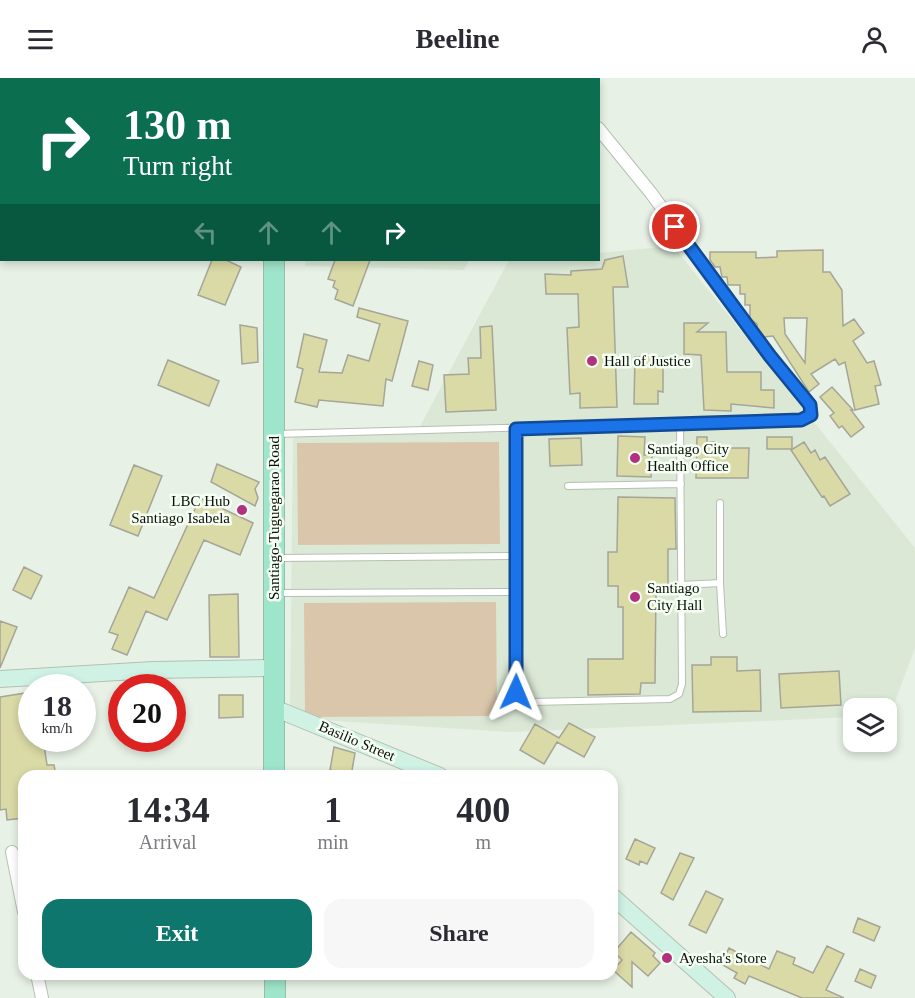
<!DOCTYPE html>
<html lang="en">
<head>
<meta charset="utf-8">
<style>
  body { margin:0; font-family:"Times New Roman",serif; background:#f7f7f7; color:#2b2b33; height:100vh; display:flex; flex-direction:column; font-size:22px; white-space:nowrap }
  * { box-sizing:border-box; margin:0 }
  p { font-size:20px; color:#7c7c81 }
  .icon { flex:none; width:33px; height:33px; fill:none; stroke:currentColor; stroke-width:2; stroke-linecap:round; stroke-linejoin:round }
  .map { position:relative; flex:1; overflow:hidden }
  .details { position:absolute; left:18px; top:692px; width:600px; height:210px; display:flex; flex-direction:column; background:#fff; border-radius:18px; box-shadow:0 3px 9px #0003 }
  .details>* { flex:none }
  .banner { position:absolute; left:0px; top:0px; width:600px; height:183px; box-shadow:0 3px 9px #0003; background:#0b6e4f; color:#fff; overflow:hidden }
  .tools { position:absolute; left:843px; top:620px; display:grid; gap:12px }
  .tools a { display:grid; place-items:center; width:54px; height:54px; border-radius:12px; background:#fff; box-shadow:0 3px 9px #0003; font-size:30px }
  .speed { position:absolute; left:18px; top:596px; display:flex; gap:12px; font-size:30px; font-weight:700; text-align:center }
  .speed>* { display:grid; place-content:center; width:78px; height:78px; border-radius:50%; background:#fff; box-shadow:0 3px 9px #0003; line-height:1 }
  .speed small { font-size:15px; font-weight:400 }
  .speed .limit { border:9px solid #d22; background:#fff; color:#111 }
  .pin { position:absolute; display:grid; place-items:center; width:51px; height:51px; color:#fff; margin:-26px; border:3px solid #fff; border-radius:50%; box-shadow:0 2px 6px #0007 }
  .me { position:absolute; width:66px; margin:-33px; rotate:1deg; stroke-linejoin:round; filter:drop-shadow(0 0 4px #0008) }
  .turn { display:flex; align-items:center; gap:21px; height:126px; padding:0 24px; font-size:27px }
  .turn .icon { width:78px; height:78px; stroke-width:2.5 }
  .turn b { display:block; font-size:42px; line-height:51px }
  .lanes { display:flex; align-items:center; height:57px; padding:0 24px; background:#0003; justify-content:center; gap:30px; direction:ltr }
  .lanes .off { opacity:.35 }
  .eta { display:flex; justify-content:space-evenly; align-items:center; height:102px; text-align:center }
  .eta b { font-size:36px; font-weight:600; line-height:42px }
  .cta { display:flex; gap:12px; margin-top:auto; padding:12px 24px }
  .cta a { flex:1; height:69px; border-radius:18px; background:#0f766e; color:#fff; font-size:24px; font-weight:600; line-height:69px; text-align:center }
  .cta a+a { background:#f7f7f7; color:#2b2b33 }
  header { display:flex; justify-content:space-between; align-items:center; height:78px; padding:0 24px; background:#fff; font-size:27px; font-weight:600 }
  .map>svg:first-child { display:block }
  .built { fill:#dbe8d6 }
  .green { fill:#d9c6ab }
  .building { fill:#dadaa6; stroke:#a5a598; stroke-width:1.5; fill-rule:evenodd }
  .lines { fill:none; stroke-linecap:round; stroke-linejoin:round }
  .lane-casing { stroke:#b7bfb3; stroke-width:8 }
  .street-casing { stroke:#b7bfb3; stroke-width:14 }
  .secondary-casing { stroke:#b7bfb3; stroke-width:18 }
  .primary-casing { stroke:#428e71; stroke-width:21 }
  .lane { stroke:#fff; stroke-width:6 }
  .street { stroke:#fff; stroke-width:12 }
  .secondary { stroke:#cff2e5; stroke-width:16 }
  .primary { stroke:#9fe5cb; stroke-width:20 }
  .route-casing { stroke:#114b97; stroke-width:15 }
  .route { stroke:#1a73e8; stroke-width:10 }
  .poi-dot { fill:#b1317f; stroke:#f5fef2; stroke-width:2 }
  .labels { text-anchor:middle; stroke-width:5; stroke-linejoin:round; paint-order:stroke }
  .poi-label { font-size:15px; fill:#0c0f0b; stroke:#f5fef2; text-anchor:start }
  .street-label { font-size:15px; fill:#0c0f0b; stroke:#f5fef2 }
</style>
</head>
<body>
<header><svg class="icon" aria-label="menu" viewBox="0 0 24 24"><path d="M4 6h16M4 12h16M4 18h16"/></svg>Beeline<svg class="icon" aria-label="person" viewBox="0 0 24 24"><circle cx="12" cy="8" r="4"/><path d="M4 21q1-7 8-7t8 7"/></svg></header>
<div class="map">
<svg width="915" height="920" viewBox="0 0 915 920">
  <rect width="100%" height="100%" fill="#e8f1e5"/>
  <path class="built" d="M 673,168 L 915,470 L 915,570 L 890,637 L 887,638 L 886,630 L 854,630 L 853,639 L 511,654 L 304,641 L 290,628 L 293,354 L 418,352 L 509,182 L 598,182 L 599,175 Z
    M 306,182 L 469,182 L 464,192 L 305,188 Z"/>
  <path class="green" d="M 499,364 L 500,466 L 298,467 L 297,365 Z
    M 496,524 L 497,638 L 305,639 L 304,525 Z"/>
  <path class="building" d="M 823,172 L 823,194 L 830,194 L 842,212 L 843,248 L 854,241 L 864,255 L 853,263 L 867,285 L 874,283 L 881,307 L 875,308 L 879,326 L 855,332 L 845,284 L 839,287 L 835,281 L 811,296 L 819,306 L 809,314 L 773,258 L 763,259 L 757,251 L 757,246 L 750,241 L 750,227 L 745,227 L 745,216 L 740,216 L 740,207 L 728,207 L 727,199 L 722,199 L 720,189 L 715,189 L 710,182 L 710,174 L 756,174 L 756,180 L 777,179 L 777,173 ZM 784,240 L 807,240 L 805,285 L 785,256 Z
    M 623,178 L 628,209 L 613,209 L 617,329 L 580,330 L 580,315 L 570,316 L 567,250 L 579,249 L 578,216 L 546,216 L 545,196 L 571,197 L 571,193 L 602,191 L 605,182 Z
    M 212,182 L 226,182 L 241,189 L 225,227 L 198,217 Z
    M 335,182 L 370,182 L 353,228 L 335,221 L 338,212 L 333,209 L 335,203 L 328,201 Z
    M 359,230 L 408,243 L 392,303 L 386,301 L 383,328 L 319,322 L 317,329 L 295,324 L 303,291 L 297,289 L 304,256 L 327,262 L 319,294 L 342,295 L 348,277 L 369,283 L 380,246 L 357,239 Z
    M 684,245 L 708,245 L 697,254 L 726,254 L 727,294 L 761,294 L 761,312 L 774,312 L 774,330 L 731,326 L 731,333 L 704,332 L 701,277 L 684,276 Z
    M 240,247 L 257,250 L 258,284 L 242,286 Z
    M 492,248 L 496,332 L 446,334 L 444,297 L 469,296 L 468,280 L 481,280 L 480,249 Z
    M 635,279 L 663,279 L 663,314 L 658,313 L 658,326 L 634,326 Z
    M 168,282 L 219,303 L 209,328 L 158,307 Z
    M 419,283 L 433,287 L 428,312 L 412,308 Z
    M 832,309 L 853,332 L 851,332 L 864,349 L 851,359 L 842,348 L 839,350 L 830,338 L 834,335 L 820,319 Z
    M 618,358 L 645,359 L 644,377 L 652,377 L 651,399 L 617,398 Z
    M 697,359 L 707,359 L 707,364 L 715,364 L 715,370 L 749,370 L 748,400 L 696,400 Z
    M 767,359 L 792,359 L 792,371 L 767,371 Z
    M 581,360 L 582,387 L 550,388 L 549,361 Z
    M 804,364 L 811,375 L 815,372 L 820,382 L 825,379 L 850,416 L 830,428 L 824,418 L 822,419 L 791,372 Z
    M 217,386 L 259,404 L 255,411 L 258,420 L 255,428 L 211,404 Z
    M 134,387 L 162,398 L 138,458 L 110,447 Z
    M 618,419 L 675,420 L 676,471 L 668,471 L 668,509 L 656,509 L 655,605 L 641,605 L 640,616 L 588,617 L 588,581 L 623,581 L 623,529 L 618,529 L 618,508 L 608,508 L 608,474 L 617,474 Z
    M 200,420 L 253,445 L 240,477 L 204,462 L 167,542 L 146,533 L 127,577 L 112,571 L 118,557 L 109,554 L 129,509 L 154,520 Z
    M 24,489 L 42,498 L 31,521 L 13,512 Z
    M 238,516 L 239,579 L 210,579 L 209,517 Z
    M 0,543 L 17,549 L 0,590 Z
    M 711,579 L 737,579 L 737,593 L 760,592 L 761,633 L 693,634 L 692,587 L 711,587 Z
    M 839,593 L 841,627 L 781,630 L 779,596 Z
    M 32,614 L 32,660 L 43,660 L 47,687 L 54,687 L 56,698 L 24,698 L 24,740 L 7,742 L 6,731 L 0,732 L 0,619 Z
    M 219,617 L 243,617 L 243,639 L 219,640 Z
    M 569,645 L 595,659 L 584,679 L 557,664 L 544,686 L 520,672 L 535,646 L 559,660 Z
    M 334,669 L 355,675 L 351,698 L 334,698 L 335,693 L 330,692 Z
    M 635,761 L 655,770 L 647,786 L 640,783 L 639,787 L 626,781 Z
    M 680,775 L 694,780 L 673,822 L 661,815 Z
    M 706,813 L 723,821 L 706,855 L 689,847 Z
    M 858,840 L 880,849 L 874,863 L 853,854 Z
    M 631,854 L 655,875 L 653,878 L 660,885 L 648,898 L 632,884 L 632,909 L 613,892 L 622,882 L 614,874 Z
    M 827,868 L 844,876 L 826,912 L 844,920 L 802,920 L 749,898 L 745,906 L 734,900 L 737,895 L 721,886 L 729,870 L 769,891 L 777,873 L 795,880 L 793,886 L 813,895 Z
    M 860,891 L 876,898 L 871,910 L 855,903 Z"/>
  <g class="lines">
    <g class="lane-casing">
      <path id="lane" d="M 516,351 L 516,614 L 519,620 L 532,624 L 670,621 L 679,616 L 682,606 L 680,345
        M 275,356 L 801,342 L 809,340 L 810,327 L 736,232
        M 568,408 L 681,406
        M 278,480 L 517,478
        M 720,505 L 723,556
        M 681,507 L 720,505 L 720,425
        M 277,515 L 517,514"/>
    </g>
    <g class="street-casing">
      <path id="street" d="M 558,0 L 560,2
        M 598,50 L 651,115 L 736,232
        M 12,774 L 24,834
        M 37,896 L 42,920"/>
    </g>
    <g class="secondary-casing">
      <path id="secondary" d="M 0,601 L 153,592 L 274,590
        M 274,630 L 440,698
        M 612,818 L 727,920"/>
    </g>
    <g class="primary-casing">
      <path id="primary" d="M 274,0 L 274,2
        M 274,698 L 274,182
        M 275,896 L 275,920"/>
    </g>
    <use href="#lane" class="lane"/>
    <use href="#street" class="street"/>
    <use href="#secondary" class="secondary"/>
    <use href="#primary" class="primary"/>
  </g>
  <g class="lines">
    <g class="route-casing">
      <path id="route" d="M 516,614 L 516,351 L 801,342 L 811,337 L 810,327 L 770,278 L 675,149"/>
    </g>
    <use href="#route" class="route"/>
  </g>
  <g class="poi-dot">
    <circle cx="592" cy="283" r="6"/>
    <circle cx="635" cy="380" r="6"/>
    <circle cx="242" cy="432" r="6"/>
    <circle cx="635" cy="519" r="6"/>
    <circle cx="667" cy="880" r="6"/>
  </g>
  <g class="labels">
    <g class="poi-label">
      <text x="604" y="288">Hall of Justice</text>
      <text x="647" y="376">Santiago City<tspan x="647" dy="17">Health Office</tspan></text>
      <text x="230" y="428" text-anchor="end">LBC Hub<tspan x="230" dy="17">Santiago Isabela</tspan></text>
      <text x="647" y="515">Santiago<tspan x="647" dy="17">City Hall</tspan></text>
      <text x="679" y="885">Ayesha's Store</text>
    </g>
    <g class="street-label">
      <text transform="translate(274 440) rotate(-90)" y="5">Santiago-Tuguegarao Road</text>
      <text transform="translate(357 663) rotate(23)" y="5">Basilio Street</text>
    </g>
  </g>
</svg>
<div class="tools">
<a><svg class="icon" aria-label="layers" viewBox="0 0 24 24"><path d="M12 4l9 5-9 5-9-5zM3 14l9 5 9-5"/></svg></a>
</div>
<div class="speed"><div>18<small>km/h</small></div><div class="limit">20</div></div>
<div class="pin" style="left:675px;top:149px;background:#d93025"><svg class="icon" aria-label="arrive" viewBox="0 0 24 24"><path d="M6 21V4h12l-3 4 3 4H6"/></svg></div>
<svg class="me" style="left:516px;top:614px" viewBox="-20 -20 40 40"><path d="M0-17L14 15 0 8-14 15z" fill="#1a73e8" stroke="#fff" stroke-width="4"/></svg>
<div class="banner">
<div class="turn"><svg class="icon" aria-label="right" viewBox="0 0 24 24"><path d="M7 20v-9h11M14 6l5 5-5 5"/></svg><div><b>130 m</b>Turn right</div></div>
<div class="lanes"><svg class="icon off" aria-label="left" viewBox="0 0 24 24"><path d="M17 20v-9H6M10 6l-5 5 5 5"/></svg><svg class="icon off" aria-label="ahead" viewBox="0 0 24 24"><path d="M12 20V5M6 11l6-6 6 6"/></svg><svg class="icon off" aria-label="ahead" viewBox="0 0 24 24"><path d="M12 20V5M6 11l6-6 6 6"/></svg><svg class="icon" aria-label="right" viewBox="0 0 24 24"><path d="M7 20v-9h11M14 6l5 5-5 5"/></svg></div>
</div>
<section class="details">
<div class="eta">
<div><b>14:34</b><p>Arrival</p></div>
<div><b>1</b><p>min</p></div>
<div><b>400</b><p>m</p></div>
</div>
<div class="cta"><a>Exit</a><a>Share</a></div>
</section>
</div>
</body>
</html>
